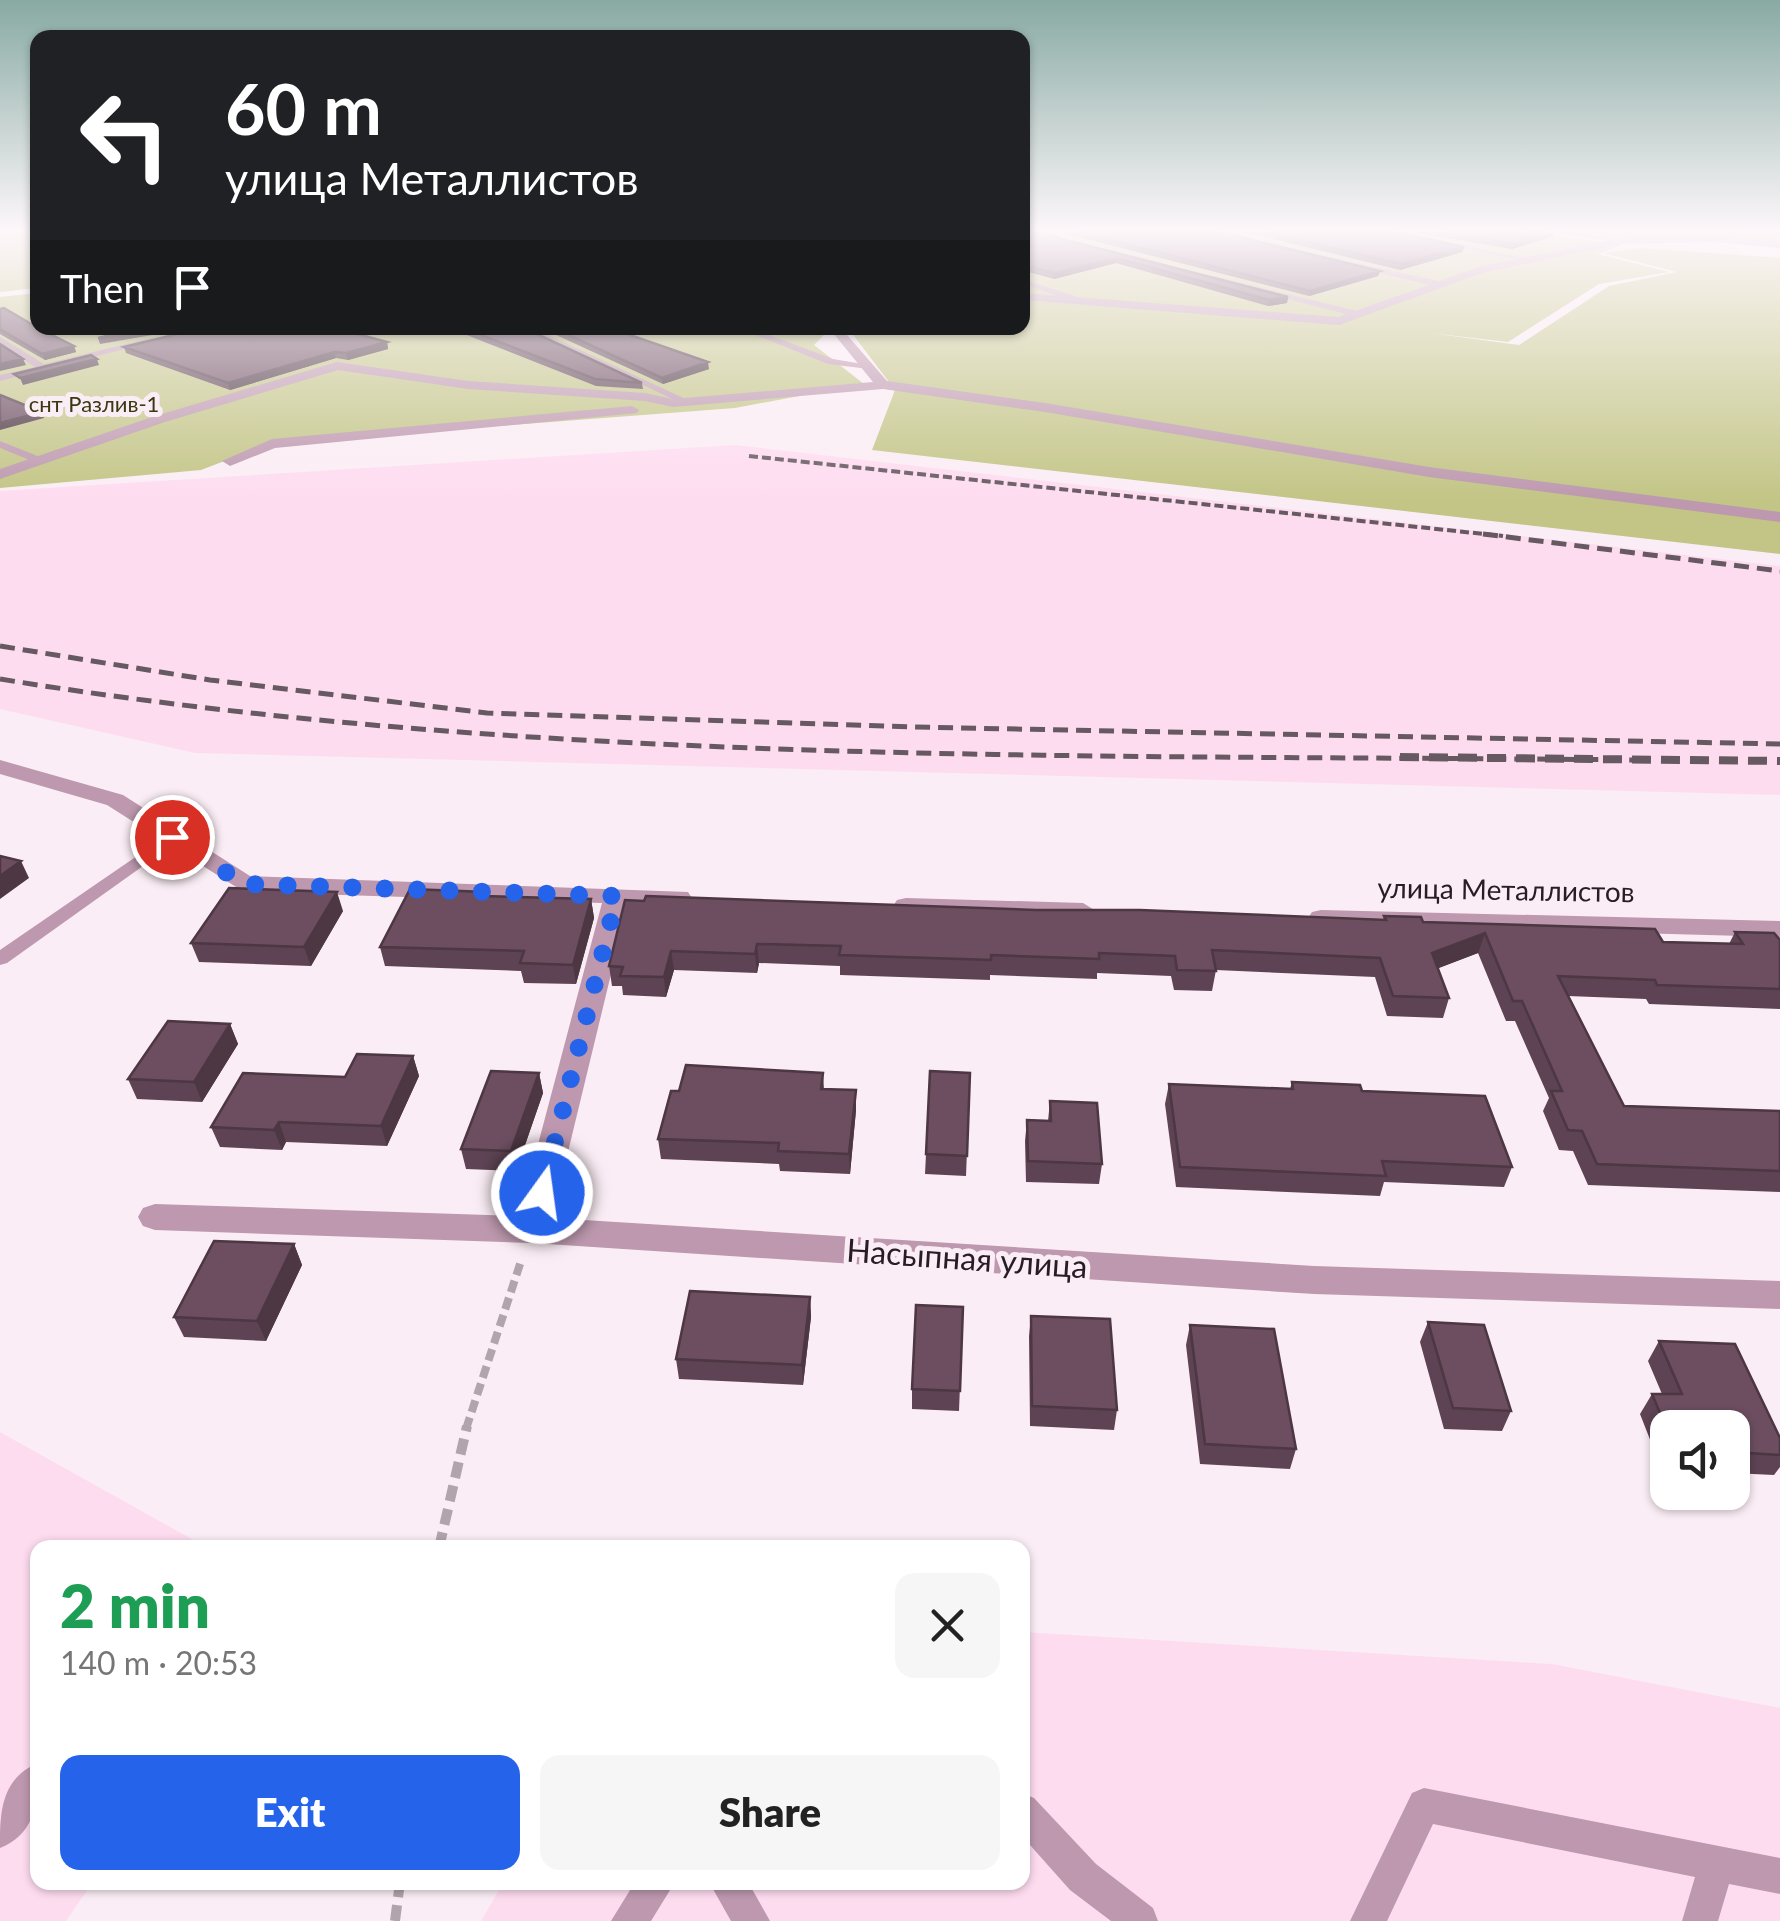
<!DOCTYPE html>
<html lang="en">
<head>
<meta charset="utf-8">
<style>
  body { margin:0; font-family:Lato,sans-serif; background:#f6f6f6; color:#222; height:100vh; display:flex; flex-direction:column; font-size:38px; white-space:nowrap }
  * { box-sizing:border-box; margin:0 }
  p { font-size:32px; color:#767676 }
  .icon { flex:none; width:55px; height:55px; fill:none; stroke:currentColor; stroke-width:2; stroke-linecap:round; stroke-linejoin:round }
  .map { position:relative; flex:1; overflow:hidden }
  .panel { position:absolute; left:30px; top:1540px; width:1000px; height:350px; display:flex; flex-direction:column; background:#fff; border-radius:20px; box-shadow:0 2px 8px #0004 }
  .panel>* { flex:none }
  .hud { position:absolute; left:30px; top:30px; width:1000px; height:305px; border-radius:20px; box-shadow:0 2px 8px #0004; background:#202124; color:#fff; overflow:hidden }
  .controls { position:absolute; left:1650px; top:1410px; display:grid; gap:20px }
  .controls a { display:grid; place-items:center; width:100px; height:100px; border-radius:20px; background:#fff; box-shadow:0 2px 8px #0004; font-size:50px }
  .pin { position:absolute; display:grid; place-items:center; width:85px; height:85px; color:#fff; margin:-42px; border:5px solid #fff; border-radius:50%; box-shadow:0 2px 10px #0007 }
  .me { position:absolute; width:110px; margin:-55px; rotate:14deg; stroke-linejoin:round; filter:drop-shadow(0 0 8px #0008) }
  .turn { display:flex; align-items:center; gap:35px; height:210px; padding:0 30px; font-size:45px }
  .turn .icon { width:130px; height:130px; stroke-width:2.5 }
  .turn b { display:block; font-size:70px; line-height:85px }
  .then { display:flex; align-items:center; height:95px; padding:0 30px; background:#0003; gap:20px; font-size:38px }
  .round { display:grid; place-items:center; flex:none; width:105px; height:105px; border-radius:20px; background:#f6f6f6 }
  .head { display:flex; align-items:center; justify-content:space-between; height:170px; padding:0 30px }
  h1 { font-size:60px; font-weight:800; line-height:75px; color:#1e9e55 }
  .button { display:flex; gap:20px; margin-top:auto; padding:20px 30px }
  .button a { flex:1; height:115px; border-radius:20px; background:#2563eb; color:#fff; font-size:40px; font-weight:800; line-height:115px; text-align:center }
  .button a+a { background:#f6f6f6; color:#222 }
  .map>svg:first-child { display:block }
  .built { fill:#fedcf0 }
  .green { fill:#c2c585 }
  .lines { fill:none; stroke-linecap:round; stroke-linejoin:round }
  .path-far1 { stroke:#b2a4ac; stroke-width:8; stroke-dasharray:12 6; stroke-linecap:butt }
  .path { stroke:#b2a4ac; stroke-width:10; stroke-dasharray:16 8; stroke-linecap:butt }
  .service { fill:#bd98ae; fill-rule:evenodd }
  .minor { fill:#bd98ae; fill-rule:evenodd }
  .rail-far2 { stroke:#665961; stroke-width:4; stroke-dasharray:9 4; stroke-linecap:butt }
  .rail-far1 { stroke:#665961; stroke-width:5; stroke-dasharray:15 8; stroke-linecap:butt }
  .rail { stroke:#665961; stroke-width:8; stroke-dasharray:19 10; stroke-linecap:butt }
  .wall { fill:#5d4353 }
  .shaded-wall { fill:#4c3743 }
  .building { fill:#6c4e60; stroke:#4c3743; stroke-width:2.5 }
  .route { stroke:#2563eb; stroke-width:18; stroke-dasharray:0 32.4 }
  .labels { text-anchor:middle; stroke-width:10; stroke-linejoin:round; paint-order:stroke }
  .far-park-label { font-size:22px; fill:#383911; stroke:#fbedf5 }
  .street-label { font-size:28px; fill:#291c24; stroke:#fbedf5 }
  .near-street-label { font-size:32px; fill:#291c24; stroke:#fbedf5 }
</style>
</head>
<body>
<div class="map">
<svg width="1780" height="1921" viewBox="0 0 1780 1921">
  <rect width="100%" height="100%" fill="#fbedf5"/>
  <path class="built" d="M 735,445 L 1780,566 L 1780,795 L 195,753 L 0,709 L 0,491 Z
    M 0,1432 L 206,1547 L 38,1548 L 38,1882 L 92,1883 L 66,1921 L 0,1921 Z
    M 1023,1632 L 1552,1664 L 1780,1708 L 1780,1921 L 481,1921 L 503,1883 L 1022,1882 Z"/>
  <path class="green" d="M 0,232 L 37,232 L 37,288 L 0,292 Z
    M 1023,232 L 1533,232 L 1621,245 L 1598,254 L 1669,272 L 1599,284 L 1508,342 L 1430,333 L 1519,345 L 1609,286 L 1677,272 L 1603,253 L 1641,248 L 1780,258 L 1780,554 L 872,450 L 895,390 L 851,332 L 855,328 L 1022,328 L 1023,300 L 1209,313 L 1023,298 Z
    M 1547,232 L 1780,232 L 1780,243 L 1606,239 Z
    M 37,293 L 38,328 L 831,328 L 814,345 L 864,384 L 735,408 L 272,443 L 201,470 L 0,488 L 0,297 Z"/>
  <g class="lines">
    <path class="path-far1" d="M 466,1429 L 521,1261"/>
    <path class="path" d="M 439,1548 L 467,1426
      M 395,1921 L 400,1882"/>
    <path class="service" d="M 1387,232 L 1403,232 L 1527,259 L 1523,261 Z
      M 1550,232 L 1573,232 L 1624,241 L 1620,243 Z
      M 1320,255 L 1439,281 L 1443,284 L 1439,287 L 1317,259 Z
      M 1214,276 L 1361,312 L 1362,314 L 1358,317 L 1211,280 Z
      M 1022,279 L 1087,300 L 1088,302 L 1081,304 L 1022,284 Z
      M 522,328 L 533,328 L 692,402 L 683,404 Z
      M 738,328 L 750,328 L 833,359 L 874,366 L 869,369 L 828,364 Z
      M 0,337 L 44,364 L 151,338 L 156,341 L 0,381 L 0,375 L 35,367 L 0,344 Z
      M 0,441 L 45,459 L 47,461 L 37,463 L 0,448 Z
      M 172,832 L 178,833 L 181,837 L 178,841 L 7,963 L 0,965 L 0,950 Z
      M 38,1763 C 38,1798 38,1833 0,1848 C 0,1814 0,1779 38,1763 Z
      M 1424,1788 L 1780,1858 L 1780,1894 L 1729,1884 L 1718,1921 L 1682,1921 L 1695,1877 L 1433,1824 L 1387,1921 L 1350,1921 L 1412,1793 Z
      M 1022,1793 L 1034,1798 L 1096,1864 L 1153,1908 L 1158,1921 L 1111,1921 L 1070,1890 L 1022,1836 Z
      M 635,1882 L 675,1882 L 651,1921 L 611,1921 Z
      M 709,1882 L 748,1882 L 770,1921 L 731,1921 Z"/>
    <path class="minor" d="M 1714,236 L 1780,242 L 1780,248 L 1714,242 L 1620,244 L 1485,272 L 1339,325 L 1022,300 L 1022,293 L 1338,317 L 1482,266 L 1620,238 Z
      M 829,328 L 841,328 L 887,381 L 1045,403 L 1429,467 L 1780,512 L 1780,522 L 1429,477 L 1045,412 L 883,389 L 673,407 L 645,401 L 468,389 L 338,370 L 165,422 L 0,479 L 0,469 L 155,416 L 337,362 L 468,381 L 645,393 L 673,399 L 873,382 Z
      M 632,406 L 639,410 L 637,413 L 275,448 L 230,466 L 222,461 L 272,439 Z
      M 0,760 L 123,795 L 250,876 L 688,892 L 692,898 L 679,906 L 628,904 L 552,1218 L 1314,1266 L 1780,1281 L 1780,1309 L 1314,1294 L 532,1243 L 155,1230 L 143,1226 L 138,1217 L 143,1208 L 155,1204 L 519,1216 L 602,903 L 244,892 L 107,805 L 0,774 Z
      M 906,898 L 1083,903 L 1096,911 L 1083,919 L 897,912 L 893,906 L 897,900 Z
      M 1321,910 L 1780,921 L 1780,937 L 1312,924 L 1308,918 L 1312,912 Z"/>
    <path class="rail-far2" d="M 749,456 L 1503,536"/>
    <path class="rail-far1" d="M 1483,534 L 1780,571
      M 0,646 L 210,680 L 487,713 L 913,727 L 1780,744
      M 0,679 C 540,767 1093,754 1639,760"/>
    <path class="rail" d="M 1400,757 L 1780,761"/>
  </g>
  <path class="wall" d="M 1022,232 L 1288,297 L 1287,303 L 1268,306 L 1116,263 L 1054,279 L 1025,271 Z
    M 1059,232 L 1219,232 L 1380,271 L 1378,276 L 1309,296 Z
    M 1244,232 L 1396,232 L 1464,247 L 1462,252 L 1400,270 Z
    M 1412,232 L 1554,232 L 1553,236 L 1512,249 Z
    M 0,309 L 74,346 L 76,352 L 45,360 L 0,334 Z
    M 459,328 L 524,328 L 642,383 L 643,389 L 596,386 L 459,332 Z
    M 541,328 L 610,328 L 709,369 L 663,384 Z
    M 387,342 L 388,349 L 348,360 L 336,358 L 230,390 L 126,353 L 124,347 Z
    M 485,892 L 486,896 L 591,899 L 594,918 L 576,984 L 524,983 L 521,971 L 385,966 L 380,947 Z
    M 625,900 L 1383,920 L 1384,916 L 1423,922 L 1663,942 L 1729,944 L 1735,932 L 1780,940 L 1780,1009 L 1649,1004 L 1646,999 L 1568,996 L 1624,1106 L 1780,1111 L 1780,1192 L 1588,1185 L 1573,1151 L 1559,1150 L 1543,1111 L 1549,1098 L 1515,1021 L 1506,1021 L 1478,953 L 1438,968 L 1449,998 L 1443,1018 L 1387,1016 L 1375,977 L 1216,970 L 1212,991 L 1174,990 L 1171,976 L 1097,973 L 1097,979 L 990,975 L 990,980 L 840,975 L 840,966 L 759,963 L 757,973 L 674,970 L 666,997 L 623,995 L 622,986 L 612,986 L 609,966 Z
    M 343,911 L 311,966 L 199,962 L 191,943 Z
    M 230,1024 L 238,1044 L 202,1102 L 137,1099 L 128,1079 Z
    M 413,1056 L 419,1076 L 387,1146 L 286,1142 L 282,1150 L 220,1147 L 211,1127 L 345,1077 Z
    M 539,1073 L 543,1093 L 516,1171 L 466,1169 L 461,1149 Z
    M 823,1073 L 824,1089 L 856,1090 L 856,1110 L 850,1174 L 780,1171 L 779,1164 L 661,1159 L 658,1139 L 679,1091 Z
    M 970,1073 L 966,1176 L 925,1174 L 926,1154 Z
    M 1292,1082 L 1512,1167 L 1504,1187 L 1384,1182 L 1380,1196 L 1176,1187 L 1165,1104 L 1169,1084 L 1290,1089 Z
    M 1050,1101 L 1102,1164 L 1099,1184 L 1026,1182 L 1025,1141 L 1027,1120 L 1048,1121 Z
    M 294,1244 L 302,1265 L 266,1341 L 184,1337 L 174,1317 Z
    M 810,1297 L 811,1317 L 803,1385 L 679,1379 L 676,1359 Z
    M 963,1307 L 959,1411 L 912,1409 L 912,1389 Z
    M 1031,1316 L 1117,1410 L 1114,1430 L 1030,1426 L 1029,1336 Z
    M 1428,1322 L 1511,1411 L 1502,1431 L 1444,1429 L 1420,1342 Z
    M 1190,1325 L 1296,1449 L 1290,1469 L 1200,1464 L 1186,1345 Z
    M 1659,1341 L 1780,1438 L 1780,1467 L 1774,1475 L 1732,1473 L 1732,1428 L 1668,1428 L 1668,1470 L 1662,1470 L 1640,1414 L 1652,1394 L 1662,1394 L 1648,1361 Z"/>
  <path class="shaded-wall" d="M 1554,232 L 1553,236 L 1512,249 L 1514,244 Z
    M 1464,247 L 1462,252 L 1400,270 L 1401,264 Z
    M 1117,258 L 1116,263 L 1054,279 L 1055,273 Z
    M 1380,271 L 1378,276 L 1309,296 L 1310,291 Z
    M 1288,297 L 1287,303 L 1268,306 L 1269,300 Z
    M 157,328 L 193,328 L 100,344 L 98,338 Z
    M 387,342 L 388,349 L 348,360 L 346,353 Z
    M 74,346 L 76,352 L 45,360 L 42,354 Z
    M 334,352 L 336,358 L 230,390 L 228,383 Z
    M 23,359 L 26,365 L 0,371 L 0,364 Z
    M 97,359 L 99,365 L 23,385 L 20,378 Z
    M 708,362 L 709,369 L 663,384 L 662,378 Z
    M 42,412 L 44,418 L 0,430 L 0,423 Z
    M 21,861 L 29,878 L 0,899 L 0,876 Z
    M 337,892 L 343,911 L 311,966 L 304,947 Z
    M 591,899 L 594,918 L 576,984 L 573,965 Z
    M 1485,933 L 1478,953 L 1426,973 L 1432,953 Z
    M 757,944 L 759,963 L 757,973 L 755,954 Z
    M 671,951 L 674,970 L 666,997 L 664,977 Z
    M 230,1024 L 238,1044 L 202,1102 L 194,1082 Z
    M 413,1056 L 419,1076 L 387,1146 L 381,1126 Z
    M 539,1073 L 543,1093 L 516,1171 L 511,1151 Z
    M 856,1090 L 856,1110 L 850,1174 L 849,1154 Z
    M 279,1122 L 286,1142 L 282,1150 L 274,1130 Z
    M 294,1244 L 302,1265 L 266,1341 L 257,1321 Z
    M 810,1297 L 811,1317 L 803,1385 L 802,1365 Z"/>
  <path class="building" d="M 1022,232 L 1035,232 L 1288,297 L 1269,300 L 1117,258 L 1055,273 L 1026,266 L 1022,266 Z
    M 1079,232 L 1219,232 L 1380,271 L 1310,291 Z
    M 1266,232 L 1396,232 L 1464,247 L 1401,264 Z
    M 1444,232 L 1550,232 L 1514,244 Z
    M 4,308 L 38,328 L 74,346 L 42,354 L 0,329 L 0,309 Z
    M 142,328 L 157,328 L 98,338 Z
    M 202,328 L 336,328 L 387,342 L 346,353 L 334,352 L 228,383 L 124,347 Z
    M 463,328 L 524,328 L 642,383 L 595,379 Z
    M 553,328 L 610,328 L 708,362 L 662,378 Z
    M 0,344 L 23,359 L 0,364 Z
    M 91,355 L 97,359 L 20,378 L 14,374 Z
    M 0,395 L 42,412 L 0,423 Z
    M 0,856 L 21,861 L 0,876 Z
    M 229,888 L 337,892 L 304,947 L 191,943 Z
    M 410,889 L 485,892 L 483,896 L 591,899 L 573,965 L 520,963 L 524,951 L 380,947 Z
    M 646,896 L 1036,910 L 1140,910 L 1386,920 L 1384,916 L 1421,917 L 1423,922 L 1655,929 L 1663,942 L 1743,944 L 1735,932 L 1774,933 L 1780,940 L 1780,989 L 1657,985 L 1655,980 L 1558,976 L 1624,1106 L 1780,1111 L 1780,1171 L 1597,1164 L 1582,1131 L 1568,1130 L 1551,1091 L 1562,1091 L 1522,1001 L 1513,1001 L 1485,933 L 1432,953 L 1449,998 L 1393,996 L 1380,958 L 1212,950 L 1216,971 L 1177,970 L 1175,956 L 1099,953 L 1099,959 L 991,955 L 991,960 L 839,955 L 841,946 L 757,944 L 755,954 L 671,951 L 664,977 L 620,976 L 623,967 L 609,966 L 625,900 L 644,901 Z
    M 168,1021 L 230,1024 L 194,1082 L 128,1079 Z
    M 357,1054 L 413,1056 L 381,1126 L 279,1122 L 274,1130 L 211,1127 L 243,1073 L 345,1077 Z
    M 686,1065 L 823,1073 L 821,1089 L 856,1090 L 849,1154 L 778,1151 L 779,1143 L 658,1139 L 671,1091 L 679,1091 Z
    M 491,1071 L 539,1073 L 511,1151 L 461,1149 Z
    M 930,1071 L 970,1073 L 967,1156 L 926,1154 Z
    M 1292,1082 L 1360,1085 L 1362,1091 L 1485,1096 L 1512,1167 L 1382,1161 L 1386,1176 L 1180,1167 L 1169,1084 L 1293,1089 Z
    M 1050,1101 L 1097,1103 L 1102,1164 L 1028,1161 L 1027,1120 L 1051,1121 Z
    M 214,1241 L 294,1244 L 257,1321 L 174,1317 Z
    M 690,1291 L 810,1297 L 802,1365 L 676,1359 Z
    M 916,1305 L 963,1307 L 960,1391 L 912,1389 Z
    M 1031,1316 L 1110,1319 L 1117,1410 L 1032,1406 Z
    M 1428,1322 L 1484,1325 L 1511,1411 L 1453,1408 Z
    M 1190,1325 L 1274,1329 L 1296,1449 L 1205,1444 Z
    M 1659,1341 L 1735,1344 L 1780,1438 L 1780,1455 L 1732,1452 L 1732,1428 L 1668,1428 L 1668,1432 L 1652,1394 L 1682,1394 Z"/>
  <linearGradient id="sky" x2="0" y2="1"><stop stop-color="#88aaa3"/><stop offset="0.46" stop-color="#fdf7fa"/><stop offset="1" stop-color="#fdf7fa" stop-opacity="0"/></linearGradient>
  <rect width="1780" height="501" fill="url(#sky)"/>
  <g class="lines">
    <path class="route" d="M 172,837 L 244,884 L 617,896 L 542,1193"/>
  </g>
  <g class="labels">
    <g class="far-park-label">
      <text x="94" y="412">снт Разлив-1</text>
    </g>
    <g class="street-label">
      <text transform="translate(1506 890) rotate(1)" y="10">улица Металлистов</text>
    </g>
    <g class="near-street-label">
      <text transform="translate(967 1259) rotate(4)" y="11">Насыпная улица</text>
    </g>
  </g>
</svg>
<div class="controls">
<a><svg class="icon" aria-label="sound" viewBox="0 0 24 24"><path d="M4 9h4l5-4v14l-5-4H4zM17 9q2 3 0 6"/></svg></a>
</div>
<div class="pin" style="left:172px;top:837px;background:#d93025"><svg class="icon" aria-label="arrive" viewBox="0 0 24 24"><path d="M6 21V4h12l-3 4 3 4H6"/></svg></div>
<svg class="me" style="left:542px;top:1193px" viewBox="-20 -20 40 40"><circle r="17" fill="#2563eb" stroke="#fff" stroke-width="3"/><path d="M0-11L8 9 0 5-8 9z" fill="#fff"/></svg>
<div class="hud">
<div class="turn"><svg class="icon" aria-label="left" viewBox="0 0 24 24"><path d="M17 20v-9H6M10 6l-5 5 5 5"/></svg><div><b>60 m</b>улица Металлистов</div></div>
<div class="then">Then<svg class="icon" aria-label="arrive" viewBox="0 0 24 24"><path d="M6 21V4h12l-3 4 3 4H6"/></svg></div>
</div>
<section class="panel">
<div class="head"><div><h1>2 min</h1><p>140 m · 20:53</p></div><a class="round"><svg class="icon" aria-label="close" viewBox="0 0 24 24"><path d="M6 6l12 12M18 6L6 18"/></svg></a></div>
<div class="button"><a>Exit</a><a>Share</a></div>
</section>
</div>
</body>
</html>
